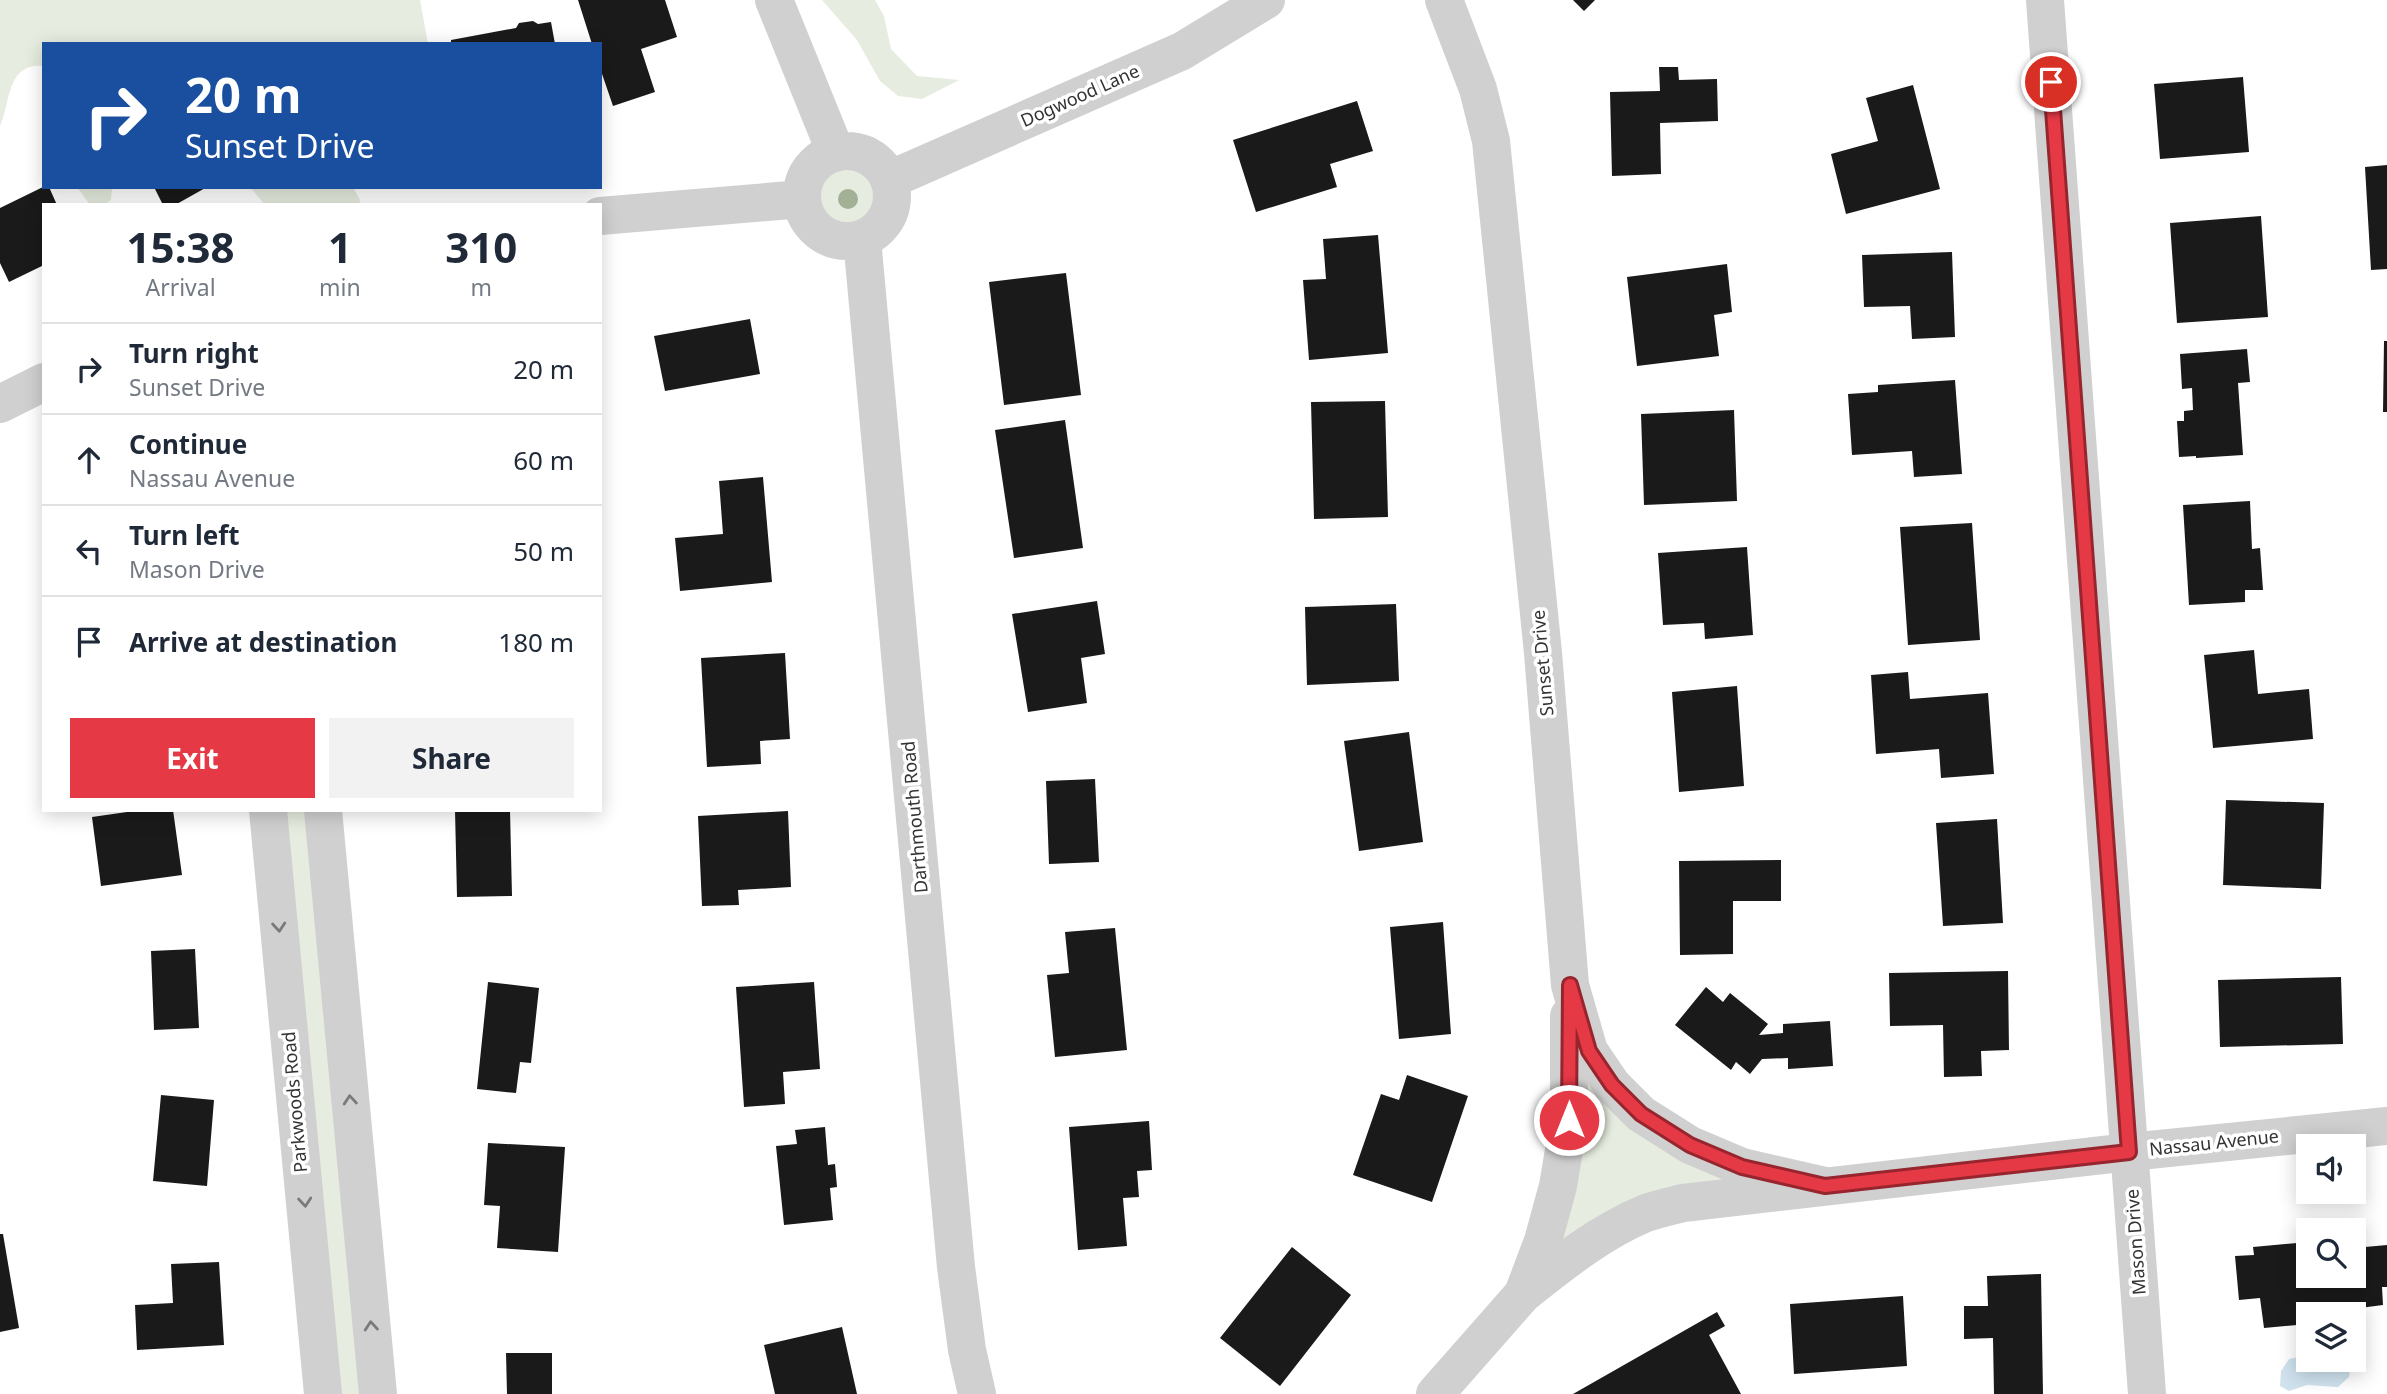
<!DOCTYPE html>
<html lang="en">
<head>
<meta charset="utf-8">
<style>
  body { margin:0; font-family:"Noto Sans",sans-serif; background:#f2f2f3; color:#1f2937; height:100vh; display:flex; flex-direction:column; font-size:26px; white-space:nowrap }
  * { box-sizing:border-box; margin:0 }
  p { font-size:23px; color:#747a83 }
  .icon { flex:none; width:38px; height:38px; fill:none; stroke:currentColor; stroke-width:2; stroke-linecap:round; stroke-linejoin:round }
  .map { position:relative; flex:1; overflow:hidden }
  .side { position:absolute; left:42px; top:203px; width:560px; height:609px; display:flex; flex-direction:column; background:#fff; border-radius:0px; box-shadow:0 4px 18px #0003 }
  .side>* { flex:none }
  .hud { position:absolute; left:42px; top:42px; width:560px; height:147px; border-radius:0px; box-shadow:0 4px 18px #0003; background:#1a4fa0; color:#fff; overflow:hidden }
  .fabs { position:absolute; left:2296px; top:1134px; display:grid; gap:14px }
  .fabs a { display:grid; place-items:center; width:70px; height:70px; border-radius:0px; background:#fff; box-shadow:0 4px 18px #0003; font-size:35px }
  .pin { position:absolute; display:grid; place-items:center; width:60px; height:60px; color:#fff; margin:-30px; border:4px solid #fff; border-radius:50%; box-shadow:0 2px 7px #0007 }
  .me { position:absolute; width:77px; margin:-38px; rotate:0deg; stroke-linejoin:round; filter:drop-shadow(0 0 5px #0008) }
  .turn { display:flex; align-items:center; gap:24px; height:147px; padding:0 28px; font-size:32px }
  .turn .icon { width:91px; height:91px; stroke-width:2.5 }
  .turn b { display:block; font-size:49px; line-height:60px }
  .eta { display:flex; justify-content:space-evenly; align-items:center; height:119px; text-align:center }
  .eta b { font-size:42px; font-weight:700; line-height:49px }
  .primary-button { display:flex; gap:14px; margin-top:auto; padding:14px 28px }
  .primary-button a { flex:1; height:80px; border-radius:0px; background:#e63946; color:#fff; font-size:28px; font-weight:700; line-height:80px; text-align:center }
  .primary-button a+a { background:#f2f2f3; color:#1f2937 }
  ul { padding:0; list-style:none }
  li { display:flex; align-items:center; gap:21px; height:91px; padding:0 28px; border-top:2px solid #e0e1e3 }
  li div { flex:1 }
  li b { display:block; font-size:26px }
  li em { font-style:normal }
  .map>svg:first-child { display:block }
  .green { fill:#e6ecdf }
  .water { fill:#cfe2ee }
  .building { fill:#1a1a1a }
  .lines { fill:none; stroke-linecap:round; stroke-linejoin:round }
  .minor { stroke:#d0d0d0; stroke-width:38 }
  .tree { fill:#a2b095 }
  .oneway { stroke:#7a7a7a }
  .route-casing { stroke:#96252e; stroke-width:18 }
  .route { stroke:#e63946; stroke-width:12 }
  .labels { text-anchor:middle; stroke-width:7; stroke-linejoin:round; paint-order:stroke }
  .street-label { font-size:18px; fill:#333; stroke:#fff }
</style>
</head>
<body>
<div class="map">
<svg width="2387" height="1394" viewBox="0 0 2387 1394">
  <rect width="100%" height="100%" fill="#fff"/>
  <path class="green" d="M 0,0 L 420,0 L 428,44 L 44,44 L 44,66 C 6,62 11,103 0,126 Z
    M 822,0 L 875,0 L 884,16 L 891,49 L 917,76 L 959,80 L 922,99 L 898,96 L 880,81 L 857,40 Z
    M803 196a44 44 0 1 1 88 0a44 44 0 1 1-88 0Z
    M 77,187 L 112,187 L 111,200 L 104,205 L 90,205 Z
    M 250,187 L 353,187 L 360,200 L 359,205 L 265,205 Z
    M 268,810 L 326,810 L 378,1394 L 323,1394 Z
    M 1570,985 L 1641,1114 L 1825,1186 L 1581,1248 L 1543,1241 Z"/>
  <path class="water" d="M 2308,1355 L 2308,1360 L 2348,1360 L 2351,1364 L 2349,1377 L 2338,1387 L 2307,1385 L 2289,1391 L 2280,1386 L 2281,1371 L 2289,1359 Z"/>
  <path class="building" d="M 578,0 L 665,0 L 677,37 L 641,49 L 655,92 L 613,106 L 600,68 L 600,44 L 592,44 Z
    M 1573,0 L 1595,0 L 1584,11 Z
    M 533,21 L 538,24 L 551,22 L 555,44 L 451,44 L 451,40 L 516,28 L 519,23 Z
    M 1659,67 L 1678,67 L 1679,80 L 1717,79 L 1718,121 L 1660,123 L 1661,174 L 1612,176 L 1610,92 L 1660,91 Z
    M 2243,77 L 2249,152 L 2160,159 L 2154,84 Z
    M 1913,85 L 1940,189 L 1846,214 L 1831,154 L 1878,141 L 1866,98 Z
    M 1357,101 L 1373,151 L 1330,164 L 1337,187 L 1256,212 L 1233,140 Z
    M 2387,165 L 2387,269 L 2371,270 L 2365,167 Z
    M 43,187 L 49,187 L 57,205 L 44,205 L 44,265 L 9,282 L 0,263 L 0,208 Z
    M 154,187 L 207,187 L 175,205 L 163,205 Z
    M 2261,216 L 2268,317 L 2177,323 L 2170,223 Z
    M 1378,235 L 1388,353 L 1309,360 L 1303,280 L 1326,279 L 1323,239 Z
    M 1952,252 L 1955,337 L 1912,339 L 1910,306 L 1864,307 L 1862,255 Z
    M 1727,264 L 1732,312 L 1714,315 L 1719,356 L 1637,366 L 1627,277 Z
    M 1066,273 L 1081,395 L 1004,405 L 989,282 Z
    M 750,319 L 760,374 L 665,391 L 654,336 Z
    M 2384,341 L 2387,341 L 2387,412 L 2383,412 Z
    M 2247,349 L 2250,382 L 2238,383 L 2243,455 L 2196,458 L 2196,456 L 2179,457 L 2177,421 L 2184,421 L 2184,411 L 2193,410 L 2192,388 L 2182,389 L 2180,354 Z
    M 1955,380 L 1962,474 L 1914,477 L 1912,451 L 1852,455 L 1848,394 L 1878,392 L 1878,385 Z
    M 1385,401 L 1388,517 L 1314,519 L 1311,402 Z
    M 1734,410 L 1737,501 L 1644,505 L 1641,414 Z
    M 1065,420 L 1083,548 L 1014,558 L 995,430 Z
    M 763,477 L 772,582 L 680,591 L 675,538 L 723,534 L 719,481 Z
    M 2250,501 L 2252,549 L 2260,548 L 2263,590 L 2245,590 L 2245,602 L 2189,605 L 2183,505 Z
    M 1972,523 L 1980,640 L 1908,645 L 1900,527 Z
    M 1747,547 L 1753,635 L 1705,639 L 1704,623 L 1663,625 L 1658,553 Z
    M 1097,601 L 1105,654 L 1081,658 L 1087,703 L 1028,712 L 1012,614 Z
    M 1396,604 L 1399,681 L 1307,685 L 1305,607 Z
    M 2254,650 L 2258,694 L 2309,689 L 2313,739 L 2213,748 L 2204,655 Z
    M 785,653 L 790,739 L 760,741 L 761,764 L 707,767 L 701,658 Z
    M 1908,672 L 1910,699 L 1988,693 L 1994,774 L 1941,778 L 1939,749 L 1876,754 L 1871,675 Z
    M 1737,686 L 1744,786 L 1679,792 L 1672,692 Z
    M 1409,732 L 1423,842 L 1359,851 L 1344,741 Z
    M 1095,779 L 1099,862 L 1049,864 L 1046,781 Z
    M 2226,800 L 2324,803 L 2321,889 L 2223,885 Z
    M 126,810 L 173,810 L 182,875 L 101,886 L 92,817 L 127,812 Z
    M 455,810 L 510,810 L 512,896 L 457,897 Z
    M 788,811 L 791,887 L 738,890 L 739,905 L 702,906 L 698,816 Z
    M 1997,819 L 2003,923 L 1943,926 L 1936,823 Z
    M 1781,860 L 1781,901 L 1733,901 L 1733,954 L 1680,955 L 1679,861 Z
    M 1443,922 L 1451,1034 L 1399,1039 L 1390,927 Z
    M 1115,928 L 1127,1050 L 1055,1057 L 1047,975 L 1069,973 L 1065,932 Z
    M 195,949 L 199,1028 L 154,1030 L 151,951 Z
    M 2008,971 L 2009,1050 L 1981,1051 L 1982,1076 L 1944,1077 L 1943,1025 L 1890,1026 L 1889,973 Z
    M 2341,977 L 2343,1044 L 2220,1047 L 2218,980 Z
    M 488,982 L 539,988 L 531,1063 L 520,1062 L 516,1093 L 477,1089 Z
    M 814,982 L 820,1069 L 783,1072 L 785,1104 L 744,1107 L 736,987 Z
    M 1706,987 L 1723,1002 L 1730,993 L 1768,1024 L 1759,1035 L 1783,1033 L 1783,1024 L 1830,1021 L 1833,1066 L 1788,1069 L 1788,1058 L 1762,1059 L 1750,1074 L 1736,1062 L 1731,1070 L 1675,1025 Z
    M 1407,1075 L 1468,1096 L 1432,1202 L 1353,1175 L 1381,1094 L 1399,1100 Z
    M 161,1095 L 214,1100 L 207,1186 L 153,1181 Z
    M 1149,1121 L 1152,1170 L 1137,1171 L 1139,1197 L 1123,1198 L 1127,1246 L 1078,1250 L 1069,1127 Z
    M 825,1127 L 828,1165 L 835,1164 L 837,1187 L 830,1188 L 833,1220 L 784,1225 L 776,1146 L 797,1144 L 795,1130 Z
    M 488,1143 L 565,1147 L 558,1252 L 497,1248 L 500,1206 L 484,1205 Z
    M 0,1234 L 3,1234 L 19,1328 L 0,1332 Z
    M 2308,1242 L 2308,1276 L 2354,1276 L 2354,1248 L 2387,1245 L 2387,1287 L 2382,1287 L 2383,1305 L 2352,1309 L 2353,1314 L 2308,1314 L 2308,1324 L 2264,1328 L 2260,1298 L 2239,1300 L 2235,1256 L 2254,1255 L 2253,1247 Z
    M 1292,1247 L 1351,1295 L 1280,1386 L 1220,1338 Z
    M 219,1262 L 224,1345 L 137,1350 L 135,1305 L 173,1303 L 171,1264 Z
    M 2041,1274 L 2043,1394 L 1994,1394 L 1993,1338 L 1964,1339 L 1964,1306 L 1988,1306 L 1987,1276 Z
    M 1903,1296 L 1907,1366 L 1794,1374 L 1790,1304 Z
    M 1717,1312 L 1725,1326 L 1709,1335 L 1741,1394 L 1573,1394 Z
    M 842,1327 L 857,1394 L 775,1394 L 764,1345 Z
    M 506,1353 L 552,1353 L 552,1394 L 507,1394 Z"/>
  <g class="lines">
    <path class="minor" d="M 774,0 L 836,153
      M 1444,0 L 1478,89 L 1491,141 L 1543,653 L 1570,985 L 1589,1051 L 1612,1085 L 1641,1114 L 1690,1145 L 1742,1167 L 1825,1186
      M 2045,0 L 2147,1394
      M802 196a45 45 0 1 1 90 0a45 45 0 1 1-90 0Z
      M 889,180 L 1182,51 L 1266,0
      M 600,216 L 802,199
      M 862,239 L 956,1267 L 967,1350 L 977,1394
      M 0,404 L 44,382
      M 268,810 L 323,1394
      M 323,810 L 378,1394
      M 1523,1294 C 1562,1263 1600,1232 1646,1213 C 1658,1209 1671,1206 1683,1203 L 2129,1152 L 2387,1126
      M 1435,1394 L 1523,1294 L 1543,1241 L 1558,1186 L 1569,1120 L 1569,1016"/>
  </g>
  <circle class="tree" cx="848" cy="199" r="10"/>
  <defs><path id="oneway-chevron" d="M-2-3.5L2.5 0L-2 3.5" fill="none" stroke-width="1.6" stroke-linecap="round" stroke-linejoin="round" transform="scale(1.75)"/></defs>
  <g class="oneway">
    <use href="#oneway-chevron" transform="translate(279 927) rotate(85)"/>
    <use href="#oneway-chevron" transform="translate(350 1100) rotate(-95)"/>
    <use href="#oneway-chevron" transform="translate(305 1202) rotate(85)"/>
    <use href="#oneway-chevron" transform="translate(371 1326) rotate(-95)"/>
  </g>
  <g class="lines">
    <g class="route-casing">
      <path id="route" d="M 1569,1120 L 1570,985 L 1589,1051 L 1612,1085 L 1641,1114 L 1690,1145 L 1742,1167 L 1825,1186 L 2129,1152 L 2051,82"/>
    </g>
    <use href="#route" class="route"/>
  </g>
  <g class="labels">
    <g class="street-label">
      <text transform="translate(1080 96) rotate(-24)" y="6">Dogwood Lane</text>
      <text transform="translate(1543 663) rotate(-95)" y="6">Sunset Drive</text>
      <text transform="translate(915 817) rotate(-95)" y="6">Darthmouth Road</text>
      <text transform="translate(295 1102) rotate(-95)" y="6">Parkwoods Road</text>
      <text transform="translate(2214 1143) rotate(-6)" y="6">Nassau Avenue</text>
      <text transform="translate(2136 1242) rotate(-94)" y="6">Mason Drive</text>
    </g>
  </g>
</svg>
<div class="fabs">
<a><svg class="icon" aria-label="sound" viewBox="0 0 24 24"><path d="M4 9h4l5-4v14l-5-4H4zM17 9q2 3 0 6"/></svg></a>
<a><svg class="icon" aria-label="search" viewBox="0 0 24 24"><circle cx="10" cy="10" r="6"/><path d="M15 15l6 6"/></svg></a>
<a><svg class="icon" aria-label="layers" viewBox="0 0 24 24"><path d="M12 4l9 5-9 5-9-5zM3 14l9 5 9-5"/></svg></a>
</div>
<div class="pin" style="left:2051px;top:82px;background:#d93025"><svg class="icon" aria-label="arrive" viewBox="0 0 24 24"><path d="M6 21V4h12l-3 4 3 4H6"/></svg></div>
<svg class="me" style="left:1569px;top:1120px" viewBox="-20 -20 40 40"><circle r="17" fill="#e63946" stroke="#fff" stroke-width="3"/><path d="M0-11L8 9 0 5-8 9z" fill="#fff"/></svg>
<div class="hud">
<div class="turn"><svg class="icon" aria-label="right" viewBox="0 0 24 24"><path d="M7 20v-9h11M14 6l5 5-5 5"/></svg><div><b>20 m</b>Sunset Drive</div></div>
</div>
<section class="side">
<div class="eta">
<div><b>15:38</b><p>Arrival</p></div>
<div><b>1</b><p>min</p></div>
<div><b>310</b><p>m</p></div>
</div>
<ul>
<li><svg class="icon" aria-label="right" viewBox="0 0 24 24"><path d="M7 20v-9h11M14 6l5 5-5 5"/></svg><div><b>Turn right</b><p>Sunset Drive</p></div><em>20 m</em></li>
<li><svg class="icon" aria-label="ahead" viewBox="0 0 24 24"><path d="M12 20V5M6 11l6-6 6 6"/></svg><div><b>Continue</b><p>Nassau Avenue</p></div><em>60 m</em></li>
<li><svg class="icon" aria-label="left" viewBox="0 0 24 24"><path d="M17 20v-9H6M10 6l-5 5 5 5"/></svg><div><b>Turn left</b><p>Mason Drive</p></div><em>50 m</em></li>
<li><svg class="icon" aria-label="arrive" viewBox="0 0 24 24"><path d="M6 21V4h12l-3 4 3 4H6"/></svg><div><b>Arrive at destination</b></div><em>180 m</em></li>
</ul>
<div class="primary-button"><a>Exit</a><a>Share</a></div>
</section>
</div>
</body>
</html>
